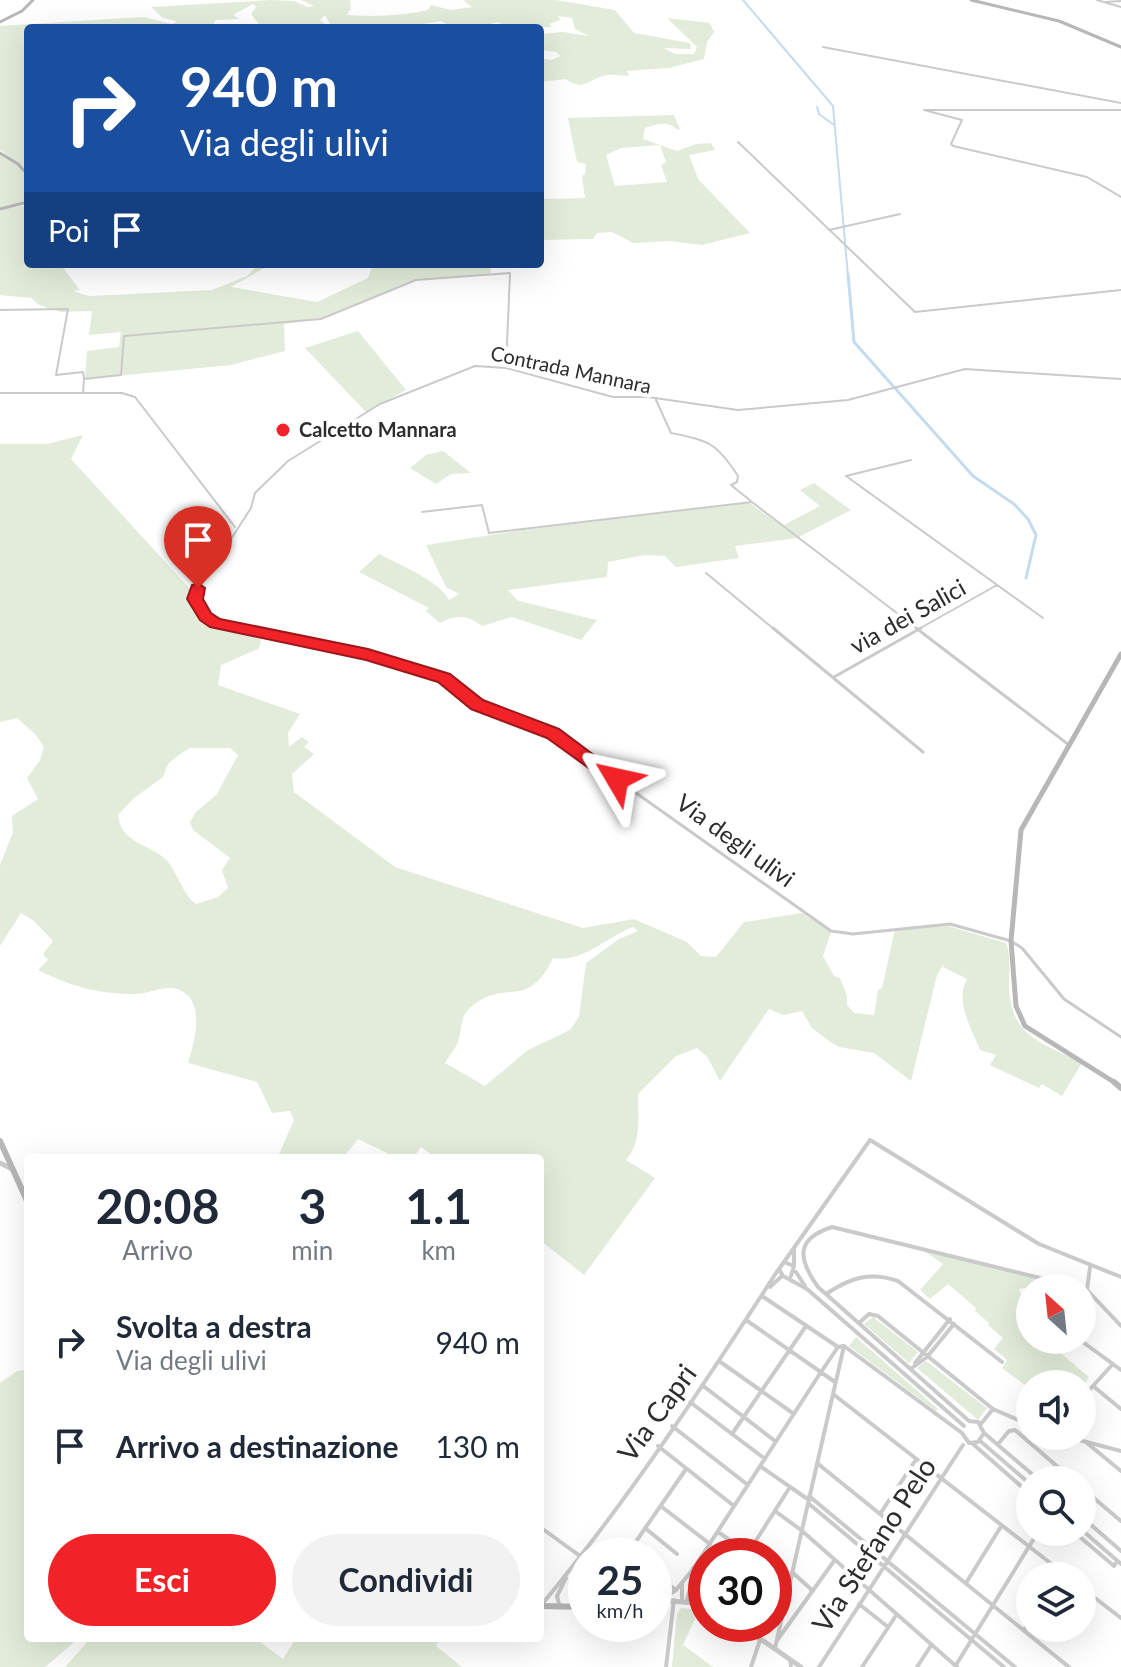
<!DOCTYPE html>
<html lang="it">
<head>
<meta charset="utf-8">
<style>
  body { margin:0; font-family:Lato,sans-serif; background:#f2f2f3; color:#1f2937; height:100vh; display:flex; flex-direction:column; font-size:30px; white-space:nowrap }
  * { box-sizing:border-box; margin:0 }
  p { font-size:26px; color:#747a83 }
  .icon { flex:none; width:44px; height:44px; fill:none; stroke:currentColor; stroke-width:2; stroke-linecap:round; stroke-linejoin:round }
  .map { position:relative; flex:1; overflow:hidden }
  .side { position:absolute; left:24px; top:1154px; width:520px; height:488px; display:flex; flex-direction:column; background:#fff; border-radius:8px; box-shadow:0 8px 32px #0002 }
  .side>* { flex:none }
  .banner { position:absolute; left:24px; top:24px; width:520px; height:244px; border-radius:8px; box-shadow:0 8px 32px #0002; background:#1a4fa0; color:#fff; overflow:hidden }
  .needle { width:52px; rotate:333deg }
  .fabs { position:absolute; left:1016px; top:1274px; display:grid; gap:16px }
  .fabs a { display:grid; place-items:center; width:80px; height:80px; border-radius:50%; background:#fff; box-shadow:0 8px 32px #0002; font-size:40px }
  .speed { position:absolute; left:568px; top:1538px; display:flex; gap:16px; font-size:40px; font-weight:700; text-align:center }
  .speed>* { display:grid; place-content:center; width:104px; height:104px; border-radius:50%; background:#fff; box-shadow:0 8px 32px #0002; line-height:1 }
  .speed small { font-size:20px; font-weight:400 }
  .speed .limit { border:12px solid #d22; background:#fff; color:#111 }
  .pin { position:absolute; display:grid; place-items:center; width:68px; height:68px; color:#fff; margin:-82px -34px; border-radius:50% 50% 50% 0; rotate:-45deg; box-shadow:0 0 8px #0007 }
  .pin .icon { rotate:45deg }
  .me { position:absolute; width:88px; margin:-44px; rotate:306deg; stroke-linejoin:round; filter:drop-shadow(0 0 6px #0008) }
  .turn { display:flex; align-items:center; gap:28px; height:168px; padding:0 24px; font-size:36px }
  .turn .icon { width:104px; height:104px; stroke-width:2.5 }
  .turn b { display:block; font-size:56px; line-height:68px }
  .then { display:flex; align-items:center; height:76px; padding:0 24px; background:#0003; gap:16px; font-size:30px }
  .eta { display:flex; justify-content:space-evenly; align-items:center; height:136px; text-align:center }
  .eta b { font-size:48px; font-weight:700; line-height:56px }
  .primary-button { display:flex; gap:16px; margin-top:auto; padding:16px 24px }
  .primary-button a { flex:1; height:92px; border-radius:48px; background:#f12329; color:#fff; font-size:32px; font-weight:700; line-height:92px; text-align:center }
  .primary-button a+a { background:#f2f2f3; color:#1f2937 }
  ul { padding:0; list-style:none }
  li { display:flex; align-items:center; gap:24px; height:104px; padding:0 24px }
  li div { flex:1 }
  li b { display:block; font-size:30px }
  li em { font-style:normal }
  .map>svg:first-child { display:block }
  .green { fill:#e3ecda; fill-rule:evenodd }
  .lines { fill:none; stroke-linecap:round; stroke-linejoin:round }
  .canal-far1 { stroke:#c4dcee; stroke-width:2 }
  .canal { stroke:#c4dcee; stroke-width:3 }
  .minor-far2 { stroke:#cacaca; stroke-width:2 }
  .minor-far1 { stroke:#cacaca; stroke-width:3 }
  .minor { stroke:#cacaca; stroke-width:4 }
  .tertiary-far1 { stroke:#cacaca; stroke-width:2 }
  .tertiary { stroke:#cacaca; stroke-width:5 }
  .secondary-far2 { stroke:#b7b7b7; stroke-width:3 }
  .secondary-far1 { stroke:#b7b7b7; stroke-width:5 }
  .secondary { stroke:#b7b7b7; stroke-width:6 }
  .route { fill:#f12329; stroke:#9d171b; stroke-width:2 }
  .poi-dot { fill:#f12329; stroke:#fff; stroke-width:3 }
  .labels { text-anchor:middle; stroke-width:8; stroke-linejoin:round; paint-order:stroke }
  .far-street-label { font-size:20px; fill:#2d2d2d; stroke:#fff }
  .far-poi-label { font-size:20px; font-weight:bold; fill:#2d2d2d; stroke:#fff; text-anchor:start }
  .street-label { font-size:24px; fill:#2d2d2d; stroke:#fff }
  .near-street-label { font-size:28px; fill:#2d2d2d; stroke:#fff }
</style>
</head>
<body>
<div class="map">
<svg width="1121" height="1667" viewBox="0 0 1121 1667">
  <rect width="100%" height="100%" fill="#fff"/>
  <path class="green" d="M 301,0 L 350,0 L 351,8 L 347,15 C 375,17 402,16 428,10 L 431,5 L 451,10 L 472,7 L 463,0 L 556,0 L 615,10 L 634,33 L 690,43 L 691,49 L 664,48 L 675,54 L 694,54 L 697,47 L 667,18 L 710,23 L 714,32 L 707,42 L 704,59 L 669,68 L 626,71 L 630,75 C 621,77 613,73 603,76 C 587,81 583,91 566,79 L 540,82 L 540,58 L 551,60 L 561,56 L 556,52 L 540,50 L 540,31 L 543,34 L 563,32 L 589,36 L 575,29 L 572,18 L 558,16 L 560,20 L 549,24 L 552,27 L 510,28 L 498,22 L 483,26 L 505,28 L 452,28 L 442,21 L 396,28 L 339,28 L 331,26 L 325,15 L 320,20 L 330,28 L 262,28 L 251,14 L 256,7 L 253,4 L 233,15 L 240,19 L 216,20 L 213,24 L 219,28 L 28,28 L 28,171 L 0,150 L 0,26 L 143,17 L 172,24 L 177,21 L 163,18 L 151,7 L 272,0 L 294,1 L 308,7 L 314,6 Z
    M 674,115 L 680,129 L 678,130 C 667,120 658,124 645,128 L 643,139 L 677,151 L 696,144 L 711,143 L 715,150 L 689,155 L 698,179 L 750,233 L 702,245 L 669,241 L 633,243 L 612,232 L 597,233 L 593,239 L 540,240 L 540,199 L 585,198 L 582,176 L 585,174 L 586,164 L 577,162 L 568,118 ZM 660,145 L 666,162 L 661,165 L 667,182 L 615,186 L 606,155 L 621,148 Z
    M 0,154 L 16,163 L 28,177 L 28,202 L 5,209 L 28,205 L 28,264 L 60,264 L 80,290 L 73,291 L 89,296 L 212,290 L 247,276 L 259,264 L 271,264 L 231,287 L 317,302 L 368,278 L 372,267 L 384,264 L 490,264 L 491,273 L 413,281 L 325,318 L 284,324 L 285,351 L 231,365 L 85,379 L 87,351 L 119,347 L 121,332 L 89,335 L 92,311 L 61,312 L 39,305 L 31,298 L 0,295 L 0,211 L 4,209 L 0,209 Z
    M 358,331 L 406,390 L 366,412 L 305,348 Z
    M 83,435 L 71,459 L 189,588 L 200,584 L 194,598 L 207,620 L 258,631 L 261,642 L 258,649 L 221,665 L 218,685 L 300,714 L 288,733 L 289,747 L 302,737 L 309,742 L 304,747 L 314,754 L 292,774 L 294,792 L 395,867 L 583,928 L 634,919 L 687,942 L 701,956 L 716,957 L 744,922 L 802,913 L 831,932 L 823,956 L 834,976 L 840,978 L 847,996 L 847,1005 L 854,1013 L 874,1015 L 878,990 L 882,988 L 895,929 L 948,926 L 1006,943 C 1011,955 1009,973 1009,987 C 1011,1038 1043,1043 1082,1063 L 1062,1096 L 1042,1084 L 1039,1088 L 990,1065 L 996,1055 L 980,1050 C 972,1029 954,1001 967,979 L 943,967 L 944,964 L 937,975 L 911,1081 L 874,1053 L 839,1047 L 829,1041 L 812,1028 L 802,1011 L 783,1015 L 769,1009 L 720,1081 L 708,1058 L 697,1048 L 676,1056 L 638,1094 C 638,1118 642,1142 626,1160 L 655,1178 L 584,1275 L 540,1240 L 540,1158 L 436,1158 L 421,1147 L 413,1158 L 397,1158 L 358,1139 L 343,1158 L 284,1158 L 279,1154 L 294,1120 L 290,1111 L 272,1113 L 257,1082 L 188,1063 C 195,1040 208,994 172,988 C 160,987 146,994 135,994 C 100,995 68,985 38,970 L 48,960 L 43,954 L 53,941 L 34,921 L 21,913 L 0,946 L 0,865 L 13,832 L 12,816 L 38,799 L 27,778 L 40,760 L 44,747 L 35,734 L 17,718 L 0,722 L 0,444 L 47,444 ZM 190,748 L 230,748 L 238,755 L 217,794 L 196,812 L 190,822 L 193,830 L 230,858 L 222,870 L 228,888 L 218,897 L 196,904 C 180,892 178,869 163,857 C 145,843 121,842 118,815 L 134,798 L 163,777 L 168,764 L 180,754 ZM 633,927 L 638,931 L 619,939 L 586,963 L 579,1017 L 570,1030 L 528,1050 L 485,1086 L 445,1063 C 449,1056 456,1048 458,1041 C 464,1023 458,1016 476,1003 C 507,980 528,1010 553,958 C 581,964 608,936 633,927 Z
    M 443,451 L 471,473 L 451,474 L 436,484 L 410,468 L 426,455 Z
    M 814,483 L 851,510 L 799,537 L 784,525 L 820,506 L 800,490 Z
    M 750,503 L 798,538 L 735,546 L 739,558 L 676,567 L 665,556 L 645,555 L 608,562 L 607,577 L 508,590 L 517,600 L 527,603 L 597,620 L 581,640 L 512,617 L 482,626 C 469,615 455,614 440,623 L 426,611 L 429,608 L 359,572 L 379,554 C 396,563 440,581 449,600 L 459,594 L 446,587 L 426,545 L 522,530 Z
    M 924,1251 L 1039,1280 L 1038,1286 L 1019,1289 L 1026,1308 L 1030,1308 L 1030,1340 L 1045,1340 L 1089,1377 L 1082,1388 L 1082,1384 L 1030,1384 L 1030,1389 L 1002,1368 L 1007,1360 L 994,1349 L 1003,1338 L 988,1325 L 989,1323 L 975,1311 L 976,1308 L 948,1284 L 930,1299 L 920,1290 L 943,1264 Z
    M 873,1317 L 918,1352 L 909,1363 L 864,1324 Z
    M 856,1337 L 938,1409 L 936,1411 L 849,1346 Z
    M 926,1361 L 987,1408 L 978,1420 L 917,1368 Z
    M 28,1370 L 28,1638 L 79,1638 L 45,1667 L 0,1667 L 0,1383 L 17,1371 Z
    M 681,1608 L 699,1610 L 683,1645 L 713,1667 L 672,1667 L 677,1614 Z
    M 91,1638 L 255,1638 L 283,1659 L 296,1638 L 440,1638 L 436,1646 L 462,1667 L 65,1667 Z"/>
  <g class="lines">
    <path class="canal-far1" d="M 743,0 L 833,106 L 848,276
      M 817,107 L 819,114 L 834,125"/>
    <path class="canal" d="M 848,274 L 854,342 L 973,476 L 1014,504 L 1028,519 L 1036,535 L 1026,578"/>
    <path class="minor-far2" d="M 1106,2 L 1121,1
      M 823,47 L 1121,103
      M 924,110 L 962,120 L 951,144 L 953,146 L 1087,177 L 1121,197
      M 925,110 L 1121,110
      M 738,142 L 915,312 L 1121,290
      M 829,230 L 900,214
      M 0,310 L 68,309 L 56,375 L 83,372 L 84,378
      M 0,393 L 122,393 L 135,397 L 235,527
      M 83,393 L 84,379 L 121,375 L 124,336 L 321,319 L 416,280 L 510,273 L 506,368
      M 656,400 L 671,433 C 709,441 716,442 738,476 L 737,482 L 731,485 L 752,502
      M 911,460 L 846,476 L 1043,618
      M 422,512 L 482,505 L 489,533 L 752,502 L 919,630
      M 706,573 L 775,630
      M 257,630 C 222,622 212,631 195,595 L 251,508 L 255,493 L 288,461 L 380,404 L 475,366 L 506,368 L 613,397 L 648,397 L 738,410 L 848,400 L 965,369 L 1121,379
      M 917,630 L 997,585"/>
    <path class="minor-far1" d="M 248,628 L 368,655 L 435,674 L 451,682 L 477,704 L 543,727 L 831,931 L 853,934 L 950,924 L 1011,941 L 1022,948 L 1064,999 L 1121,1037
      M 773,628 L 923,752
      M 916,628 L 1069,745
      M 834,677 L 921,628"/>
    <path class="minor" d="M 794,1249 L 794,1266
      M 784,1262 L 794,1266 L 791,1276
      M 1090,1267 L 1087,1290 L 1121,1326
      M 796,1272 L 805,1286
      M 1046,1279 L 1047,1288
      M 770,1287 L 782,1276
      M 826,1294 C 850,1278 870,1271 898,1281 L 1002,1362
      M 762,1296 L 838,1347
      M 746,1320 L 835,1382
      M 859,1323 L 869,1314 L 878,1316 L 993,1409 L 1030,1425
      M 1080,1340 L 1121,1370
      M 844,1346 L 962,1433 L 969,1443 L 978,1442 L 984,1433
      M 719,1361 L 794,1414
      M 915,1363 L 950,1319
      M 912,1368 L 927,1357 L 954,1324
      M 702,1385 L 775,1441
      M 1093,1386 L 1121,1409
      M 833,1394 L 1067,1576
      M 1082,1398 L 1112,1365
      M 690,1402 L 765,1459
      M 980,1425 L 993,1409
      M 672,1426 L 748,1485
      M 964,1426 L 807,1289 L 783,1276 L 779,1269 L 870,1140 L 1039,1244 L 1121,1277
      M 732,1434 L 806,1326
      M 1064,1436 L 1121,1451
      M 979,1440 L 1030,1484
      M 1087,1443 L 1121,1471
      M 973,1444 L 1030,1494
      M 998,1444 L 1009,1431 L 1015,1430 L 1073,1480
      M 658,1446 L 734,1506
      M 817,1463 L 1069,1667
      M 760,1466 L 806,1498
      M 1039,1480 L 984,1433 L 978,1422 L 969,1421 L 818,1287 C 798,1259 795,1239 832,1227 L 1081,1288
      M 1082,1488 L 1121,1521
      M 809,1496 L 1015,1667
      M 808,1503 L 1004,1667
      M 662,1507 L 710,1544
      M 775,1511 L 801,1530 L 957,1667
      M 880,1514 L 915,1461
      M 1082,1517 L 1121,1551
      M 540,1527 L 580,1556
      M 645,1528 L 677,1554
      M 1082,1530 L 1121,1564
      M 718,1532 L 753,1556
      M 1074,1532 L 1114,1566 L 1117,1561
      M 748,1553 L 790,1487
      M 626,1556 L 686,1469
      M 572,1568 L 586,1580
      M 693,1568 L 695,1587 L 706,1600
      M 774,1571 L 790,1582
      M 792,1572 L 813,1591
      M 654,1579 L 656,1576 L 676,1590
      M 682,1583 L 682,1600
      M 966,1583 L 1000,1528
      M 1082,1588 L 1121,1618
      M 662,1599 L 676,1590 L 694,1568 L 821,1372 L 838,1347 L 844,1346
      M 687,1600 L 692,1581
      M 543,1603 C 629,1499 705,1383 778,1270
      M 559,1604 L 557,1596 L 566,1578
      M 859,1604 L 888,1627
      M 1024,1630 L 1030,1621
      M 778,1639 L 834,1561
      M 775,1648 L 844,1346
      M 790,1659 L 791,1667
      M 956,1665 L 1038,1532
      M 666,1667 L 674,1600
      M 751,1667 L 760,1640
      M 819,1667 L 963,1445
      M 862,1667 L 895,1617
      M 917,1667 L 930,1647"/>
    <path class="tertiary-far1" d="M 1097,0 L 1121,7"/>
    <path class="tertiary" d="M 0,1163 L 12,1169
      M 660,1600 L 706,1604
      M 739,1624 L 801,1667"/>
    <path class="secondary-far2" d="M 971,0 L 1059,21 L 1121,47
      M 0,22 L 22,11 L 33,0
      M 0,153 L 18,164 L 28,175
      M 0,209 L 28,202"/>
    <path class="secondary-far1" d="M 1117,1084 L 1025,1026 L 1016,1006 L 1011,941 L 1021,830 L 1121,654"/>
    <path class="secondary" d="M 1114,1082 L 1121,1088
      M 0,1141 L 28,1203
      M 654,1601 L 660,1600
      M 540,1606 L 586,1607"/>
  </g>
  <path class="route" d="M 198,583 L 205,588 L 203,599 L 211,613 L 220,619 L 368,649 L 450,674 L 483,700 L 559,729 L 626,779 L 617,786 L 611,784 L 547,738 L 471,709 L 438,682 L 366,660 L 210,627 L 200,620 L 187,599 L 192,585 Z"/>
  <circle class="poi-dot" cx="283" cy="430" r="8"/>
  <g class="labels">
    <g class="far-street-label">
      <text transform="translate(571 370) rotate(12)" y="7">Contrada Mannara</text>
    </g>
    <g class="far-poi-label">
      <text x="299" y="437">Calcetto Mannara</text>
    </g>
    <g class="street-label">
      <text transform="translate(908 617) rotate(-29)" y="8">via dei Salici</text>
      <text transform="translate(735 841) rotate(36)" y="8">Via degli ulivi</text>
    </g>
    <g class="near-street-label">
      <text transform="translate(657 1413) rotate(-54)" y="10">Via Capri</text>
      <text transform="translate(874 1545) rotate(-57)" y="10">Via Stefano Pelo</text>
    </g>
  </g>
</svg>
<div class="fabs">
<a><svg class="needle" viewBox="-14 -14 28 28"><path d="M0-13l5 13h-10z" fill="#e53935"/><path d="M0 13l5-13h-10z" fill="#747a83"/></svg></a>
<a><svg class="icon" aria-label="sound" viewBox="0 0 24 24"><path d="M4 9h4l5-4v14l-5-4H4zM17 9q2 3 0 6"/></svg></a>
<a><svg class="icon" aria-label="search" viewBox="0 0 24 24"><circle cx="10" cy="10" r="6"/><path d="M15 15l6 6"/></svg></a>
<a><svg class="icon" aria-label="layers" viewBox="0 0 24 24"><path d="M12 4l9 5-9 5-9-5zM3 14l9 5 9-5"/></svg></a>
</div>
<div class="speed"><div>25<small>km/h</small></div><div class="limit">30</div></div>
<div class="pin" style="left:198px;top:588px;background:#d93025"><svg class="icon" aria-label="arrive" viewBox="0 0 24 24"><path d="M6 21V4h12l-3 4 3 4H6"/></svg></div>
<svg class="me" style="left:617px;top:779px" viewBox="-20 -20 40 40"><path d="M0-17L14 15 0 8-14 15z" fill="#f12329" stroke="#fff" stroke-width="4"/></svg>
<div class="banner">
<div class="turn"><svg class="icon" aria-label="right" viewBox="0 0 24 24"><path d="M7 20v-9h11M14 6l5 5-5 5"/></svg><div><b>940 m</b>Via degli ulivi</div></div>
<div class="then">Poi<svg class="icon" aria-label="arrive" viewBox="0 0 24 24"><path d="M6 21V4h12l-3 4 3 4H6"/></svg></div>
</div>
<section class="side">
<div class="eta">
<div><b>20:08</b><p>Arrivo</p></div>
<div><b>3</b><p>min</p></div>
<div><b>1.1</b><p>km</p></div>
</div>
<ul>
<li><svg class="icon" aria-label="right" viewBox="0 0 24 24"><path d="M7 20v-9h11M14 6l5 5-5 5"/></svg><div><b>Svolta a destra</b><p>Via degli ulivi</p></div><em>940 m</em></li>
<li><svg class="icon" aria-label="arrive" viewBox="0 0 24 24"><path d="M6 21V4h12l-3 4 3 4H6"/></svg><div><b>Arrivo a destinazione</b></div><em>130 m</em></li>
</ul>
<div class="primary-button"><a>Esci</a><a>Condividi</a></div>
</section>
</div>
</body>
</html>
